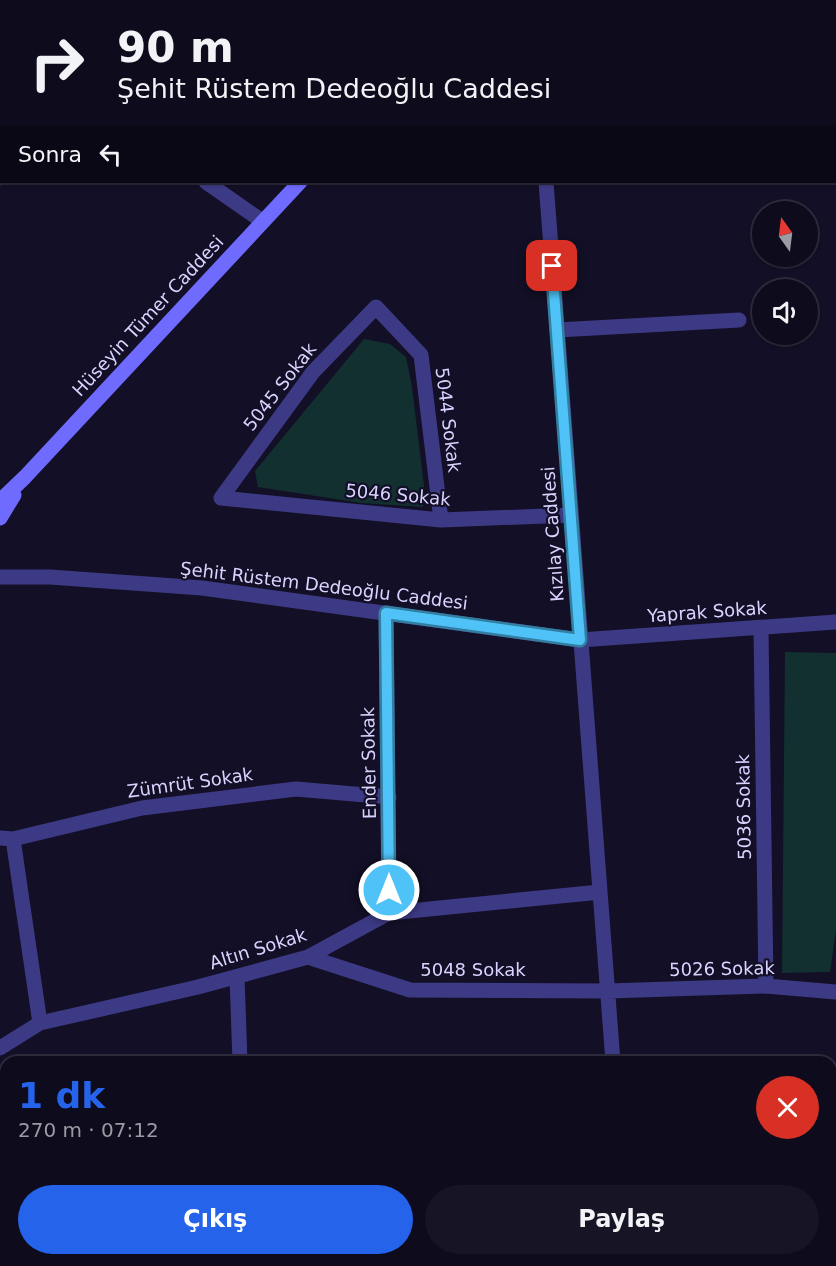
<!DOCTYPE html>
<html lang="tr">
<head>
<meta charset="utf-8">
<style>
  body { margin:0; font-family:"DejaVu Sans",sans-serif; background:#171425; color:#f1f3f6; height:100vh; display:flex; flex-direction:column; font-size:22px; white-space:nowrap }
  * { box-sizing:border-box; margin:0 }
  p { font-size:20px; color:#9b9ba3 }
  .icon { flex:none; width:33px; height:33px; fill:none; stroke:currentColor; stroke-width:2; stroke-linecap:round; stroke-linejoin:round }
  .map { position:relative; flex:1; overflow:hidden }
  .details { position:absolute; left:0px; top:1056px; width:837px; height:210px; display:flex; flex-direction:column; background:#0e0b1c; border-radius:18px 18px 0 0; box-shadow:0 2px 4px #0004,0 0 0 2px #2e2b3b }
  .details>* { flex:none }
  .hud { position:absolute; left:0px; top:0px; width:837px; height:183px; box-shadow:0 2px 4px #0004,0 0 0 2px #2e2b3b; background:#0e0b1c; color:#f1f3f6; overflow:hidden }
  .needle { width:39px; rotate:346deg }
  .tools { position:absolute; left:752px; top:201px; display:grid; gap:12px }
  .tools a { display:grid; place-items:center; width:66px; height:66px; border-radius:50%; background:#0e0b1c; box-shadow:0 2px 4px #0004,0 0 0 2px #2e2b3b; font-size:30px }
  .pin { position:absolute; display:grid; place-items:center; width:51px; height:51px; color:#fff; margin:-26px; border-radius:12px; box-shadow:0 3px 9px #0006 }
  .me { position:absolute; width:66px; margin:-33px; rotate:0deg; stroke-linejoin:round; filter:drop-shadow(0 0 4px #0008) }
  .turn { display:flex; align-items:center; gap:21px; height:126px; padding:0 18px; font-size:27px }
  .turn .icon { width:78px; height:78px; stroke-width:2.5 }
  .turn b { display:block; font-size:42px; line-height:51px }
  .then { display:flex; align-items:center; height:57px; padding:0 18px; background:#0003; gap:12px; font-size:22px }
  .round { display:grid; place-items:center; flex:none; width:63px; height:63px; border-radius:32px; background:#171425 }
  .headline { display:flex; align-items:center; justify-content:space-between; height:102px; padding:0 18px }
  h1 { font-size:36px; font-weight:700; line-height:45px; color:#2563eb }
  .primary-button { display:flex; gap:12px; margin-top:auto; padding:12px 18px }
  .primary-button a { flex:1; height:69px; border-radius:36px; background:#2563eb; color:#fff; font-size:24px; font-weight:700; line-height:69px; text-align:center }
  .primary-button a+a { background:#171425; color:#f1f3f6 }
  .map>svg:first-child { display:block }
  .green { fill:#12302f }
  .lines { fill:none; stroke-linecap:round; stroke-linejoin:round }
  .street { stroke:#3d3a85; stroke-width:15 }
  .secondary { stroke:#6f6bff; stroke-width:15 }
  .route-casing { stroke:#337fa1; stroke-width:15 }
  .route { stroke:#4fc3f7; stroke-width:10 }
  .labels { text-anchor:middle; stroke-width:4.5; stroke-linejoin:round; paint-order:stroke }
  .street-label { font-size:18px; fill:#d9d4ff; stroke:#130f26 }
</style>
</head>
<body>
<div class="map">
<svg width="836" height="1266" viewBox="0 0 836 1266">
  <rect width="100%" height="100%" fill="#130f26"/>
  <path class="green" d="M 364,339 L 390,344 L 406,357 L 412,387 L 424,486 L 423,507 L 361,503 L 258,487 L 255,471 Z
    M 785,652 L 836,653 L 836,930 L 830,972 L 782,973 Z"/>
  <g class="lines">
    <path class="street" d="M 24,0 L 26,2
      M 517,0 L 518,2
      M 142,2 L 143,0
      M 0,178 L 2,176
      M 206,182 L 262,221
      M 546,182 L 613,1062
      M 557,330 L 739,320
      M 221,498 L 313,372 L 376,307 L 421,355 L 441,520
      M 221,498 L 441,520 L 571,515
      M 0,577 L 50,577 L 202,588 L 580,640 L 836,622
      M 386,613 L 389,913
      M 761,628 L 766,986
      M 0,838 L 13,839 L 142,808 L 296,789 L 389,797
      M 13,839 L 40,1023
      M 308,957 L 410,990 L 608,991 L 766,986 L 836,992
      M 237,977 L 240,1062
      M 0,1048 L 40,1023 L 198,987 L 308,957 L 389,913 L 600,892
      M 831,1137 L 836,1120
      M 831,1154 L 836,1156
      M 0,1171 L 6,1170
      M 404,1260 L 440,1265 L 493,1260
      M 56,1266 L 56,1260
      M 240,1266 L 240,1260
      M 625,1266 L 626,1260"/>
    <path class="secondary" d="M 468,2 L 469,0
      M 0,501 L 25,477 L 300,182
      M 0,518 L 14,495"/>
  </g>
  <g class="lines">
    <g class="route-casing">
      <path id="route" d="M 389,890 L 386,613 L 580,640 L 552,266"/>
    </g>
    <use href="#route" class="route"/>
  </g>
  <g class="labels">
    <g class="street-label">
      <text transform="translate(148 316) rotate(-47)" y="6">Hüseyin Tümer Caddesi</text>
      <text transform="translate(280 387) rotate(-52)" y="6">5045 Sokak</text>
      <text transform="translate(448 420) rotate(83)" y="6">5044 Sokak</text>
      <text transform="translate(398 495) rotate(5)" y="6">5046 Sokak</text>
      <text transform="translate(553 534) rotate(-94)" y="6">Kızılay Caddesi</text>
      <text transform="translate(324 586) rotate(7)" y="6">Şehit Rüstem Dedeoğlu Caddesi</text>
      <text transform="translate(707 612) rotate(-4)" y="6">Yaprak Sokak</text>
      <text transform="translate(369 763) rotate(-91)" y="6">Ender Sokak</text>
      <text transform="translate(190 783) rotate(-8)" y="6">Zümrüt Sokak</text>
      <text transform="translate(744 807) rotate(-91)" y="6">5036 Sokak</text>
      <text transform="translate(258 949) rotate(-17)" y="6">Altın Sokak</text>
      <text transform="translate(722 969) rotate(-1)" y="6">5026 Sokak</text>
      <text x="473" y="976">5048 Sokak</text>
    </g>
  </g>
</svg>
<div class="tools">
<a><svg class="needle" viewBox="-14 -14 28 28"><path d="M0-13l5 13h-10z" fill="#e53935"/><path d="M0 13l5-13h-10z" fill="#9b9ba3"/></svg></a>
<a><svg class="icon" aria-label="sound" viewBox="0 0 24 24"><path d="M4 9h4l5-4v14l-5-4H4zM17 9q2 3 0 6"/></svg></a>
</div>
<div class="pin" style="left:552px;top:266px;background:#d93025"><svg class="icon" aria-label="arrive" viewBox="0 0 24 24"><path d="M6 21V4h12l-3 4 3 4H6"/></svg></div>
<svg class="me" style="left:389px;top:890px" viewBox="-20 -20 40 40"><circle r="17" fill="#4fc3f7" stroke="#fff" stroke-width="3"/><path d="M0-11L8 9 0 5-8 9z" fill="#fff"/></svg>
<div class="hud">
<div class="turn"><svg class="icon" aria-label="right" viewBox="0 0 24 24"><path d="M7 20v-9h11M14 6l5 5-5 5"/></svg><div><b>90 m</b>Şehit Rüstem Dedeoğlu Caddesi</div></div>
<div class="then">Sonra<svg class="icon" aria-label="left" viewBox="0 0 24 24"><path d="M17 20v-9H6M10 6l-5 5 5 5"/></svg></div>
</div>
<section class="details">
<div class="headline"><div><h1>1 dk</h1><p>270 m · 07:12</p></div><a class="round" style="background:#d93025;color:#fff"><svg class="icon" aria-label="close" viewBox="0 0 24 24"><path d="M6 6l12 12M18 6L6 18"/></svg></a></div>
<div class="primary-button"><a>Çıkış</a><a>Paylaş</a></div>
</section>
</div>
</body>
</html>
